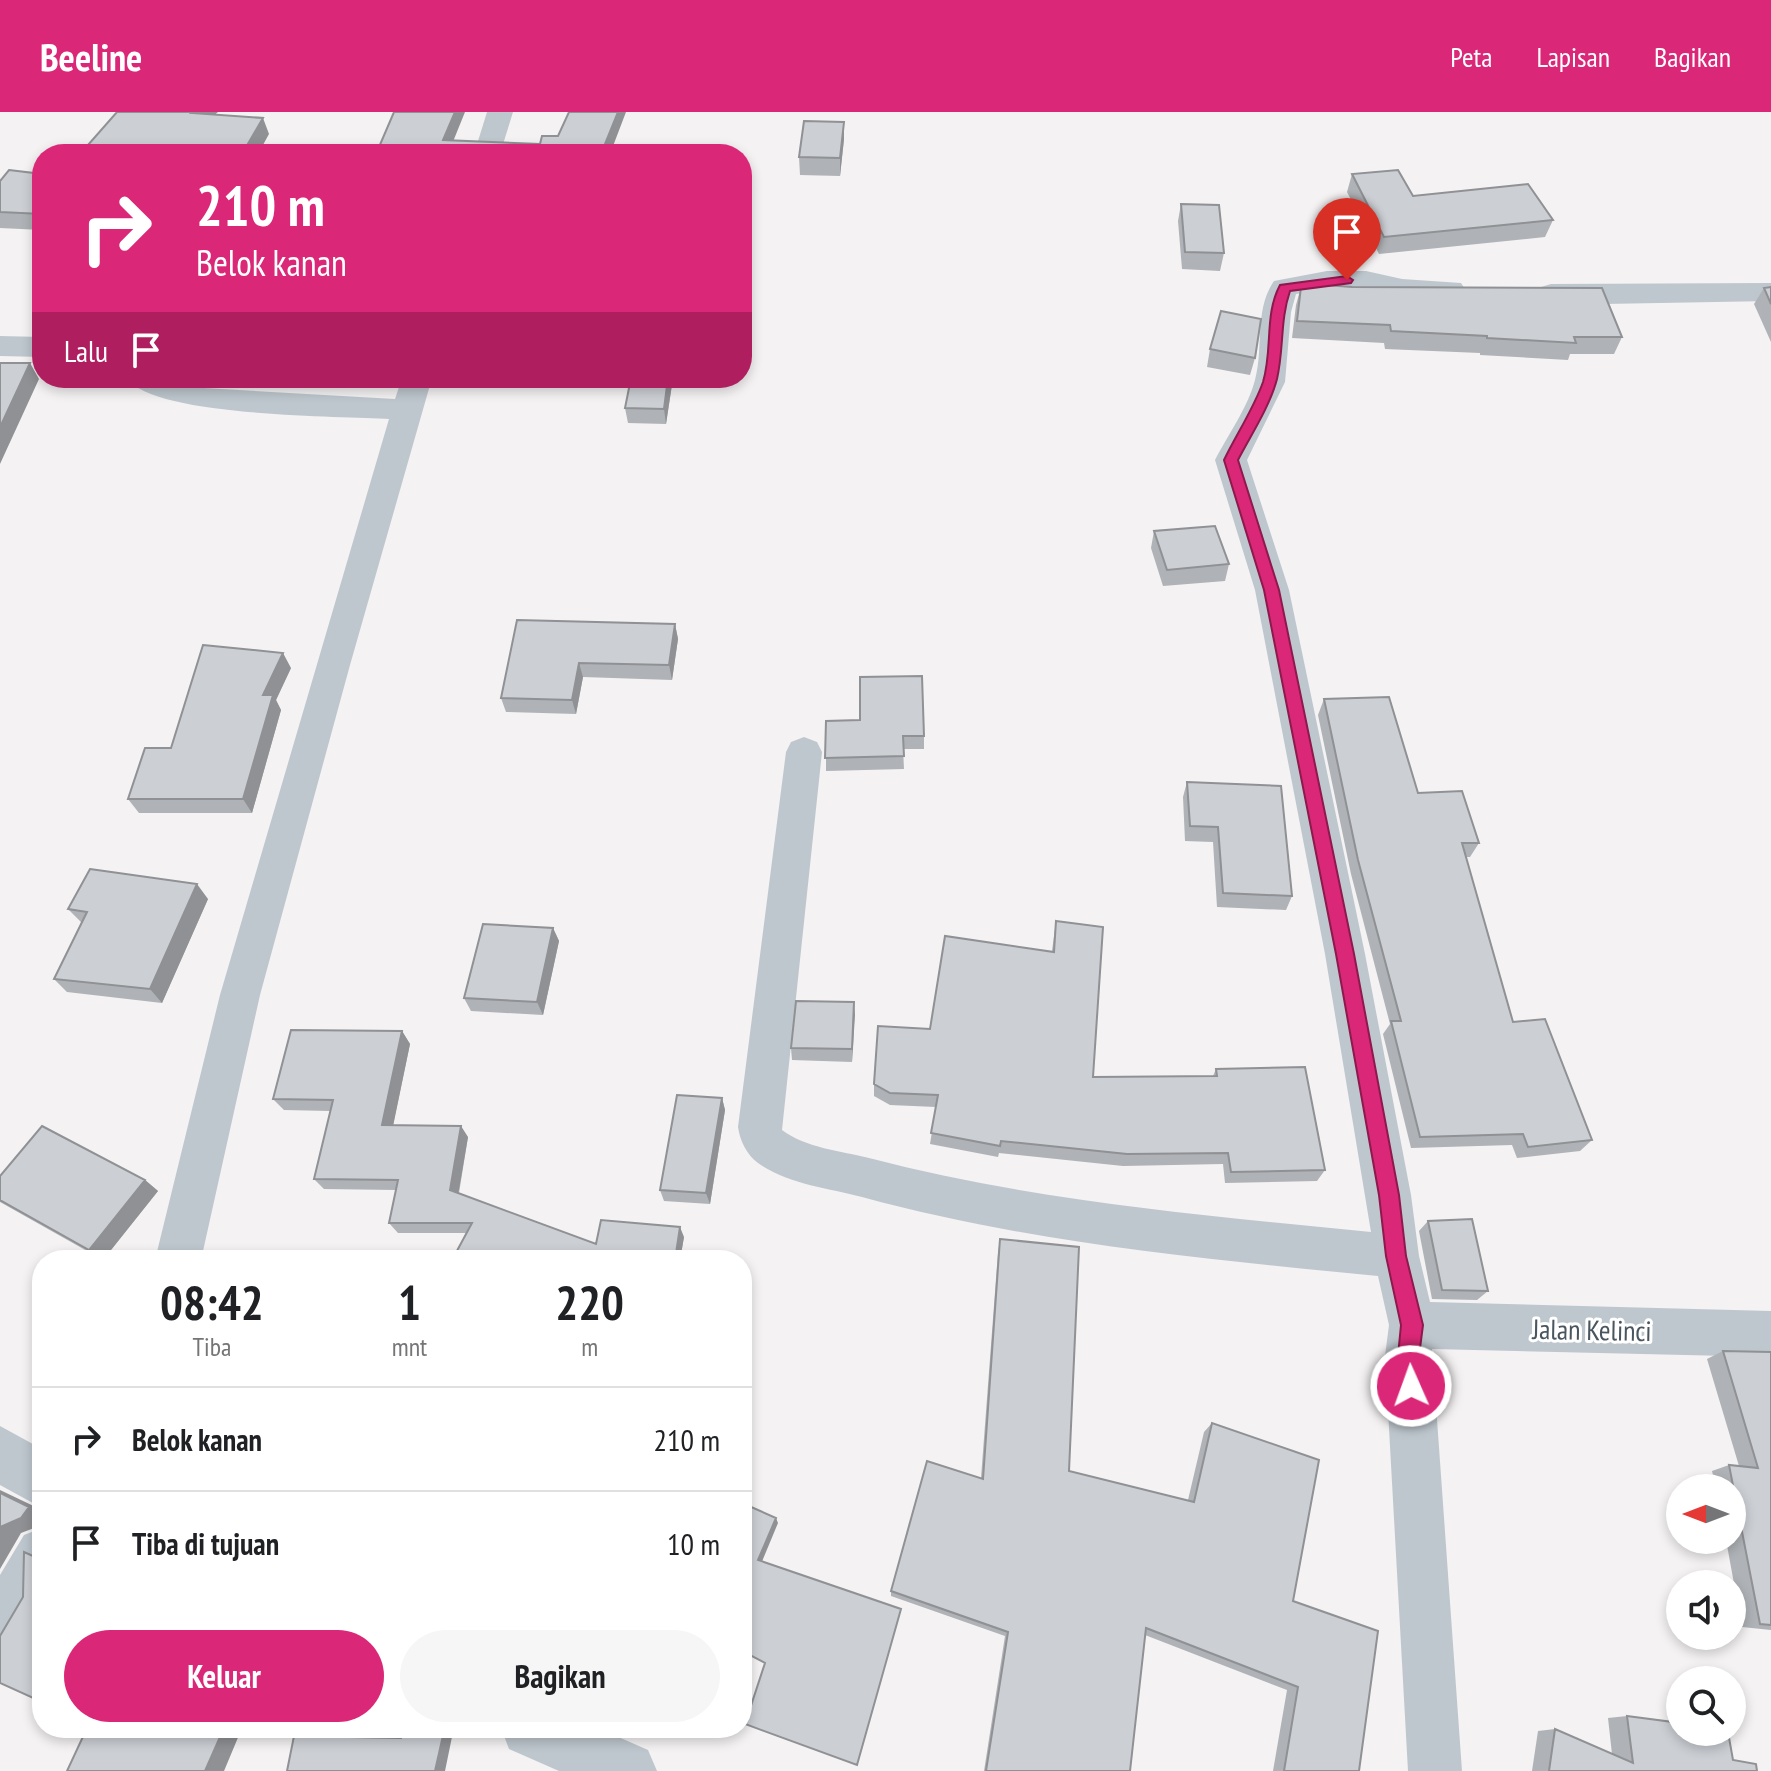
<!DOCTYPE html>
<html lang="id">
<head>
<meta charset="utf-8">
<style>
  body { margin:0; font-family:"PT Sans Narrow",sans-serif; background:#f6f6f6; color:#202124; height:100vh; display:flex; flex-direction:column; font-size:30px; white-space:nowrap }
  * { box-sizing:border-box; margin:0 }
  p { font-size:26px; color:#757577 }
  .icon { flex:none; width:44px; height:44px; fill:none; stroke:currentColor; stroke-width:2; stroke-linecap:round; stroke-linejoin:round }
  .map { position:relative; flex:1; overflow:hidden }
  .side { position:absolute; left:32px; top:1138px; width:720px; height:488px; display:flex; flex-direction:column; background:#fff; border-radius:32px; box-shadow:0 4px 12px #0003 }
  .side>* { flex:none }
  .guide { position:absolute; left:32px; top:32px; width:720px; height:244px; border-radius:32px; box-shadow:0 4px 12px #0003; background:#db2777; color:#fff; overflow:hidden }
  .needle { width:52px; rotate:270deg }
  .buttons { position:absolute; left:1666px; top:1362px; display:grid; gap:16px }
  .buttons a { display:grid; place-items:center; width:80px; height:80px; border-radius:50%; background:#fff; box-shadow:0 4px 12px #0003; font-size:40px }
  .pin { position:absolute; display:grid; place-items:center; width:68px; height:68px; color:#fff; margin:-82px -34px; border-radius:50% 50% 50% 0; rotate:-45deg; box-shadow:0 0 8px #0007 }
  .pin .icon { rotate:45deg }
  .me { position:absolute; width:88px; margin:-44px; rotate:358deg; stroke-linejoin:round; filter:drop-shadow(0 0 6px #0008) }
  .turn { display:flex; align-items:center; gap:28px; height:168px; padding:0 32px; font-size:36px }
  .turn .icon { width:104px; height:104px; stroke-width:2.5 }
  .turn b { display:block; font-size:56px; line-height:68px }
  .then { display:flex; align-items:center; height:76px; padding:0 32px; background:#0003; gap:16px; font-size:30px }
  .eta { display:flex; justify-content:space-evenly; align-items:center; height:136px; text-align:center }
  .eta b { font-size:48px; font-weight:800; line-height:56px }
  .cta { display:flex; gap:16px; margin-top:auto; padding:16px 32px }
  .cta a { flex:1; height:92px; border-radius:48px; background:#db2777; color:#fff; font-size:32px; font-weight:800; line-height:92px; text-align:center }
  .cta a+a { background:#f6f6f6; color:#202124 }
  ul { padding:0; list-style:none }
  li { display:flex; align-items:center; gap:24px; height:104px; padding:0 32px; border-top:2px solid #e0e0e0 }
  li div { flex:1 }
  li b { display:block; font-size:30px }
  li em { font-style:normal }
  header { display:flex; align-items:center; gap:48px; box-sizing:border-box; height:112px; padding:0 40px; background:#db2777; color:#fff }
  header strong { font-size:38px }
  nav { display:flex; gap:44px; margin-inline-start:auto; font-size:28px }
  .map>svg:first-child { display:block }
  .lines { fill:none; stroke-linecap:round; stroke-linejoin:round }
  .minor { fill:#bec7ce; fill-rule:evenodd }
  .tertiary { fill:#bec7ce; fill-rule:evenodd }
  .wall { fill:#afb2b6 }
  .shaded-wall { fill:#8f9194 }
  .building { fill:#cccfd4; stroke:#8f9194; stroke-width:2 }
  .route { fill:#db2777; stroke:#8e194d; stroke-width:2 }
  .labels { text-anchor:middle; stroke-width:6; stroke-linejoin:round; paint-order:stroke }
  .street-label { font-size:28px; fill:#4a565f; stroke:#fff }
</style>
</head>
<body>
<header>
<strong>Beeline</strong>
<nav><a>Peta</a><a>Lapisan</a><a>Bagikan</a></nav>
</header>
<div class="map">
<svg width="1771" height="1659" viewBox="0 0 1771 1659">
  <rect width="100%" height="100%" fill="#f4f2f2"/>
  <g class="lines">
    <path class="minor" d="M 487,0 L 513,0 L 500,42 L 474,42 Z
      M 1327,159 L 1366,159 L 1402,167 L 1461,171 L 1465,177 L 1461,183 C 1429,192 1398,181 1366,177 C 1343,174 1319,178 1296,182 L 1291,200 L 1285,270 L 1247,348 L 1289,478 L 1365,842 L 1411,1083 L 1419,1144 L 1430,1190 L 1771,1199 L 1771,1245 L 1432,1237 L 1462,1659 L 1408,1659 L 1385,1244 L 1389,1213 L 1378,1164 C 1204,1147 1031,1131 862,1085 C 828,1076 787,1072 758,1051 C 747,1043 740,1029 738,1015 L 786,640 L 791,630 L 804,625 L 817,630 L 822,640 L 782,1018 C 806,1036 841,1039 869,1046 C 1033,1089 1202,1103 1371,1120 L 1325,842 L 1255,478 L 1215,348 C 1228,323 1248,295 1255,268 C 1264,235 1254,198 1274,169 Z
      M 1771,171 L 1771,189 L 1604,192 L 1541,187 L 1536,181 L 1541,175 L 1551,172 Z
      M 0,224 L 42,225 L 42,245 L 0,244 Z
      M 127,266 L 168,266 L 204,276 L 395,287 L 402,266 L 432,266 L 350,553 L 260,883 L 201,1148 L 155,1148 L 220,883 L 389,307 C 340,304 152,305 127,266 Z
      M 42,1416 L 42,1489 L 18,1530 L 0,1538 L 0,1463 L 24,1423 Z"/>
    <path class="tertiary" d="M 0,1314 L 42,1337 L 42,1396 L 0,1373 Z
      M 501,1616 L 598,1616 L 648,1638 L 657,1659 L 559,1659 L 509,1637 Z"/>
  </g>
  <path class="wall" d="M 844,27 L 840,64 L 800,63 L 799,45 Z
    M 42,62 L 42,118 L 0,116 L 0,69 Z
    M 1352,62 L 1413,84 L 1553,108 L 1545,125 L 1379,142 L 1347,80 Z
    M 1181,92 L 1224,141 L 1220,159 L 1182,157 L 1178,109 Z
    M 1311,172 L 1622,225 L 1614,242 L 1570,242 L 1568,248 L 1480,243 L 1480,241 L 1385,237 L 1384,231 L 1292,226 L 1296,193 L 1301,175 L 1310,175 Z
    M 1771,175 L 1771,230 L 1754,192 L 1764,176 Z
    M 1210,237 L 1255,246 L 1250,263 L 1207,255 Z
    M 673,266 L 666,312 L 628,311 L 625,296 Z
    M 1154,419 L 1229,452 L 1225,469 L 1163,474 L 1151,436 Z
    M 517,508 L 675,512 L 678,527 L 672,568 L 583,565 L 576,602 L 506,600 L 501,586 Z
    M 291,556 L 276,588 L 281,598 L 252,701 L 139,701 L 128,687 L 171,636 Z
    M 1324,587 L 1418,681 L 1479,731 L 1470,745 L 1466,745 L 1513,910 L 1592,1028 L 1580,1039 L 1517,1046 L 1512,1033 L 1411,1036 L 1383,922 L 1390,912 L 1351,762 L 1318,603 Z
    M 826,609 L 924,624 L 924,637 L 903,637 L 904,657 L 826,659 Z
    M 1187,670 L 1292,784 L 1286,798 L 1217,795 L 1213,730 L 1185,729 L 1183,685 Z
    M 208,787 L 162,891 L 67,880 L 54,867 L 82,811 L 68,797 Z
    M 1056,809 L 1093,965 L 1213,964 L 1216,957 L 1325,1058 L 1317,1069 L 1225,1071 L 1223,1052 L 1123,1054 L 999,1041 L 998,1045 L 930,1032 L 936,995 L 890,993 L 874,984 L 874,972 L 930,917 L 1052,839 Z
    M 553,816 L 559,829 L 543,903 L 471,899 L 464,886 Z
    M 854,890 L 852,950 L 792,948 L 791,936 Z
    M 402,919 L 410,932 L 393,1013 L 468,1025 L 459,1081 L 596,1132 L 684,1125 L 680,1148 L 452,1148 L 466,1121 L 398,1121 L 389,1111 L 396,1078 L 324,1077 L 314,1067 L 330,999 L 284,998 L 273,987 Z
    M 722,986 L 725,998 L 710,1092 L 664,1089 L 660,1078 Z
    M 0,1064 L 145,1068 L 158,1079 L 103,1148 L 0,1090 Z
    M 1428,1109 L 1488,1179 L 1477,1188 L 1432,1187 L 1419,1119 Z
    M 1000,1127 L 1069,1359 L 1188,1388 L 1204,1320 L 1212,1311 L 1293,1489 L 1359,1659 L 1273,1659 L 1287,1578 L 1145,1523 L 1130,1659 L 984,1659 L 1005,1524 L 891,1484 L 891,1479 L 981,1366 L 998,1140 Z
    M 1723,1239 L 1771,1240 L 1771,1518 L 1742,1515 L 1726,1428 L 1732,1428 L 1732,1376 L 1716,1376 L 1712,1359 L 1729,1353 L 1739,1354 L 1707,1247 Z
    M 1627,1604 L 1733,1648 L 1757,1659 L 1532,1659 L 1538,1619 L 1555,1617 L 1612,1642 L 1608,1606 Z"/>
  <path class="shaded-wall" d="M 192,0 L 218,0 L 198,17 L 191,1 Z
    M 455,0 L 465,0 L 448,42 L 443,28 Z
    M 618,0 L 626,0 L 610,42 L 601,42 Z
    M 263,6 L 269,22 L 258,42 L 242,42 Z
    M 844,10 L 844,27 L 840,64 L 840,46 Z
    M 30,251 L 39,267 L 0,352 L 0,315 Z
    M 668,266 L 673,266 L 666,312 L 664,297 Z
    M 675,512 L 678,527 L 672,568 L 669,553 Z
    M 283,541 L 291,556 L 276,588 L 281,598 L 252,701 L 243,687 L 263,583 Z
    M 579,551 L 583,565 L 576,602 L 572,588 Z
    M 197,772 L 208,787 L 162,891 L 150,877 Z
    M 553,816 L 559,829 L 543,903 L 537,890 Z
    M 854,890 L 855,903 L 852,950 L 852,937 Z
    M 402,919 L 410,932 L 391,1024 L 382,1013 Z
    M 722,986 L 725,998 L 710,1092 L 706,1081 Z
    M 461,1014 L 468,1025 L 457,1089 L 450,1078 Z
    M 145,1068 L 158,1079 L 103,1148 L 89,1138 Z
    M 680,1115 L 684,1125 L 680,1148 L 675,1148 Z
    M 0,1378 L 42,1398 L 42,1413 L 21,1421 L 0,1457 Z
    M 776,1406 L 778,1411 L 761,1452 L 758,1448 Z
    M 224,1616 L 242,1616 L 224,1659 L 205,1659 Z
    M 444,1619 L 453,1620 L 445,1659 L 435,1659 Z"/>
  <path class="building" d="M 117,0 L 192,0 L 191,1 L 263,6 L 242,42 L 80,42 Z
    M 394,0 L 455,0 L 443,28 L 540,32 L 542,24 L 558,24 L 569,0 L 618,0 L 601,42 L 376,42 Z
    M 804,9 L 844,10 L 840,46 L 799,45 Z
    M 9,58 L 42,62 L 42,102 L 0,100 L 0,69 Z
    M 1398,58 L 1413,84 L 1528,72 L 1553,108 L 1384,125 L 1352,62 Z
    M 1181,92 L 1219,93 L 1224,141 L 1185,140 Z
    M 1311,172 L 1352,175 L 1602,176 L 1622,225 L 1574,225 L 1576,231 L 1487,226 L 1487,224 L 1391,219 L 1390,213 L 1297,209 L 1301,175 L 1311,175 Z
    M 1771,175 L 1771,192 L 1764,176 Z
    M 1221,199 L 1261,207 L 1255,246 L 1210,237 Z
    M 0,251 L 30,251 L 0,315 Z
    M 631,266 L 668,266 L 664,297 L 625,296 Z
    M 1215,414 L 1229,452 L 1167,458 L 1154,419 Z
    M 517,508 L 675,512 L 669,553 L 579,551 L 572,588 L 501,586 Z
    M 203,533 L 283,541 L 263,583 L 273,583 L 243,687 L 128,687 L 145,636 L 171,636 Z
    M 922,564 L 924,624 L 903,624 L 904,644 L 825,646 L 826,609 L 860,608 L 860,565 Z
    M 1389,585 L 1418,681 L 1462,679 L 1479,731 L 1462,731 L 1513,910 L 1545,907 L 1592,1028 L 1528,1035 L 1523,1022 L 1420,1025 L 1391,909 L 1401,909 L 1358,748 L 1324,587 Z
    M 1187,670 L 1281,674 L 1292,784 L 1223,781 L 1218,715 L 1190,714 Z
    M 90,757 L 197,772 L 150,877 L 54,867 L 87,800 L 68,797 Z
    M 1056,809 L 1103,815 L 1093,965 L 1217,964 L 1216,957 L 1305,955 L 1325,1058 L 1231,1060 L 1228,1041 L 1127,1042 L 1001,1029 L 1000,1034 L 931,1021 L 938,983 L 890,981 L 874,972 L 878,914 L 930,917 L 945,824 L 1054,840 Z
    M 483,812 L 553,816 L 537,890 L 464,886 Z
    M 796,889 L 854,890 L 852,937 L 791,936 Z
    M 291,918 L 402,919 L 382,1013 L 461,1014 L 450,1078 L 596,1132 L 601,1108 L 680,1115 L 675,1148 L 452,1148 L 472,1111 L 389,1111 L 398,1068 L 314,1067 L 333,988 L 273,987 Z
    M 677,983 L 722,986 L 706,1081 L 660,1078 Z
    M 42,1014 L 145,1068 L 89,1138 L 0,1088 L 0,1064 Z
    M 1472,1107 L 1488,1179 L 1442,1178 L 1428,1109 Z
    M 1000,1127 L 1079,1135 L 1069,1359 L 1194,1390 L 1212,1311 L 1319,1348 L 1293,1489 L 1378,1519 L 1359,1659 L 1284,1659 L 1298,1575 L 1146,1516 L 1130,1659 L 986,1659 L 1008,1520 L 891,1479 L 927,1349 L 983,1367 Z
    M 1723,1239 L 1771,1240 L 1771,1513 L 1760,1512 L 1729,1353 L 1758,1356 Z
    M 0,1381 L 29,1395 L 21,1406 L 0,1415 Z
    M 742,1391 L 776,1406 L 758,1448 L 901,1497 L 857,1653 L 745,1612 L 765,1551 L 742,1539 Z
    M 24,1440 L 42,1448 L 42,1590 L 0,1571 L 0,1524 L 23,1485 Z
    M 1627,1604 L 1680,1611 L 1680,1620 L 1728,1620 L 1733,1648 L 1756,1652 L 1757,1659 L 1549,1659 L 1555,1617 L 1633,1651 Z
    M 87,1616 L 224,1616 L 205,1659 L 67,1659 Z
    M 403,1616 L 444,1619 L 435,1659 L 287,1659 L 294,1624 L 401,1626 Z"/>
  <path class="route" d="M 1347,164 L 1353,168 L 1351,171 L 1290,179 C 1280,208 1284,237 1277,267 C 1270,294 1251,323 1238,348 L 1279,478 L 1354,842 L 1399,1083 L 1406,1144 L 1423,1213 L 1419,1244 L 1421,1274 L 1418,1282 L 1411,1285 L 1403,1282 L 1398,1244 L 1401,1213 L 1386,1144 L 1379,1083 L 1336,842 L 1264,478 L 1224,348 C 1236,323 1254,296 1263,270 C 1273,237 1264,203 1280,173 Z"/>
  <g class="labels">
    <g class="street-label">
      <text transform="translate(1592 1218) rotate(1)" y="10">Jalan Kelinci</text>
    </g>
  </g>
</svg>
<div class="buttons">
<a><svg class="needle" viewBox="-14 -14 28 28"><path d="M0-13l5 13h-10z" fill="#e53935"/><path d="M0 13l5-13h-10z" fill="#757577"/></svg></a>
<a><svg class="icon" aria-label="sound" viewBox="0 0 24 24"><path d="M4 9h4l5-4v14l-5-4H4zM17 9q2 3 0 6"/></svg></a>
<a><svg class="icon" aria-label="search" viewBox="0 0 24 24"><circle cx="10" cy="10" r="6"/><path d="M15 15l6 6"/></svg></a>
</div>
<div class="pin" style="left:1347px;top:168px;background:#d93025"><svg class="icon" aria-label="arrive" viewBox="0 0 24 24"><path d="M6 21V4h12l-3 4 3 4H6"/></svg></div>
<svg class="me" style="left:1411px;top:1274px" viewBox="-20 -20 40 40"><circle r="17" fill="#db2777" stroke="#fff" stroke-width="3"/><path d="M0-11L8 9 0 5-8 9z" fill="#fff"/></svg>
<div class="guide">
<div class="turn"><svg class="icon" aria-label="right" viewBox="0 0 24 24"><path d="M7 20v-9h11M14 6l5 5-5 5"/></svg><div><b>210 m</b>Belok kanan</div></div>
<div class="then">Lalu<svg class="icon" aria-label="arrive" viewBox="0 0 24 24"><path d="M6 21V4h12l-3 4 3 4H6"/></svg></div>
</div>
<section class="side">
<div class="eta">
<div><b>08:42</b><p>Tiba</p></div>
<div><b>1</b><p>mnt</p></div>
<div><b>220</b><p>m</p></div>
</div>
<ul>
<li><svg class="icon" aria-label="right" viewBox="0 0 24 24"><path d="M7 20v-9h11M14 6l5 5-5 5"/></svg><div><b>Belok kanan</b></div><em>210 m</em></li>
<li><svg class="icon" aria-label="arrive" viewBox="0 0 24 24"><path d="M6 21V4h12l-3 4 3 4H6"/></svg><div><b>Tiba di tujuan</b></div><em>10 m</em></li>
</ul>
<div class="cta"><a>Keluar</a><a>Bagikan</a></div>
</section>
</div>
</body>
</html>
